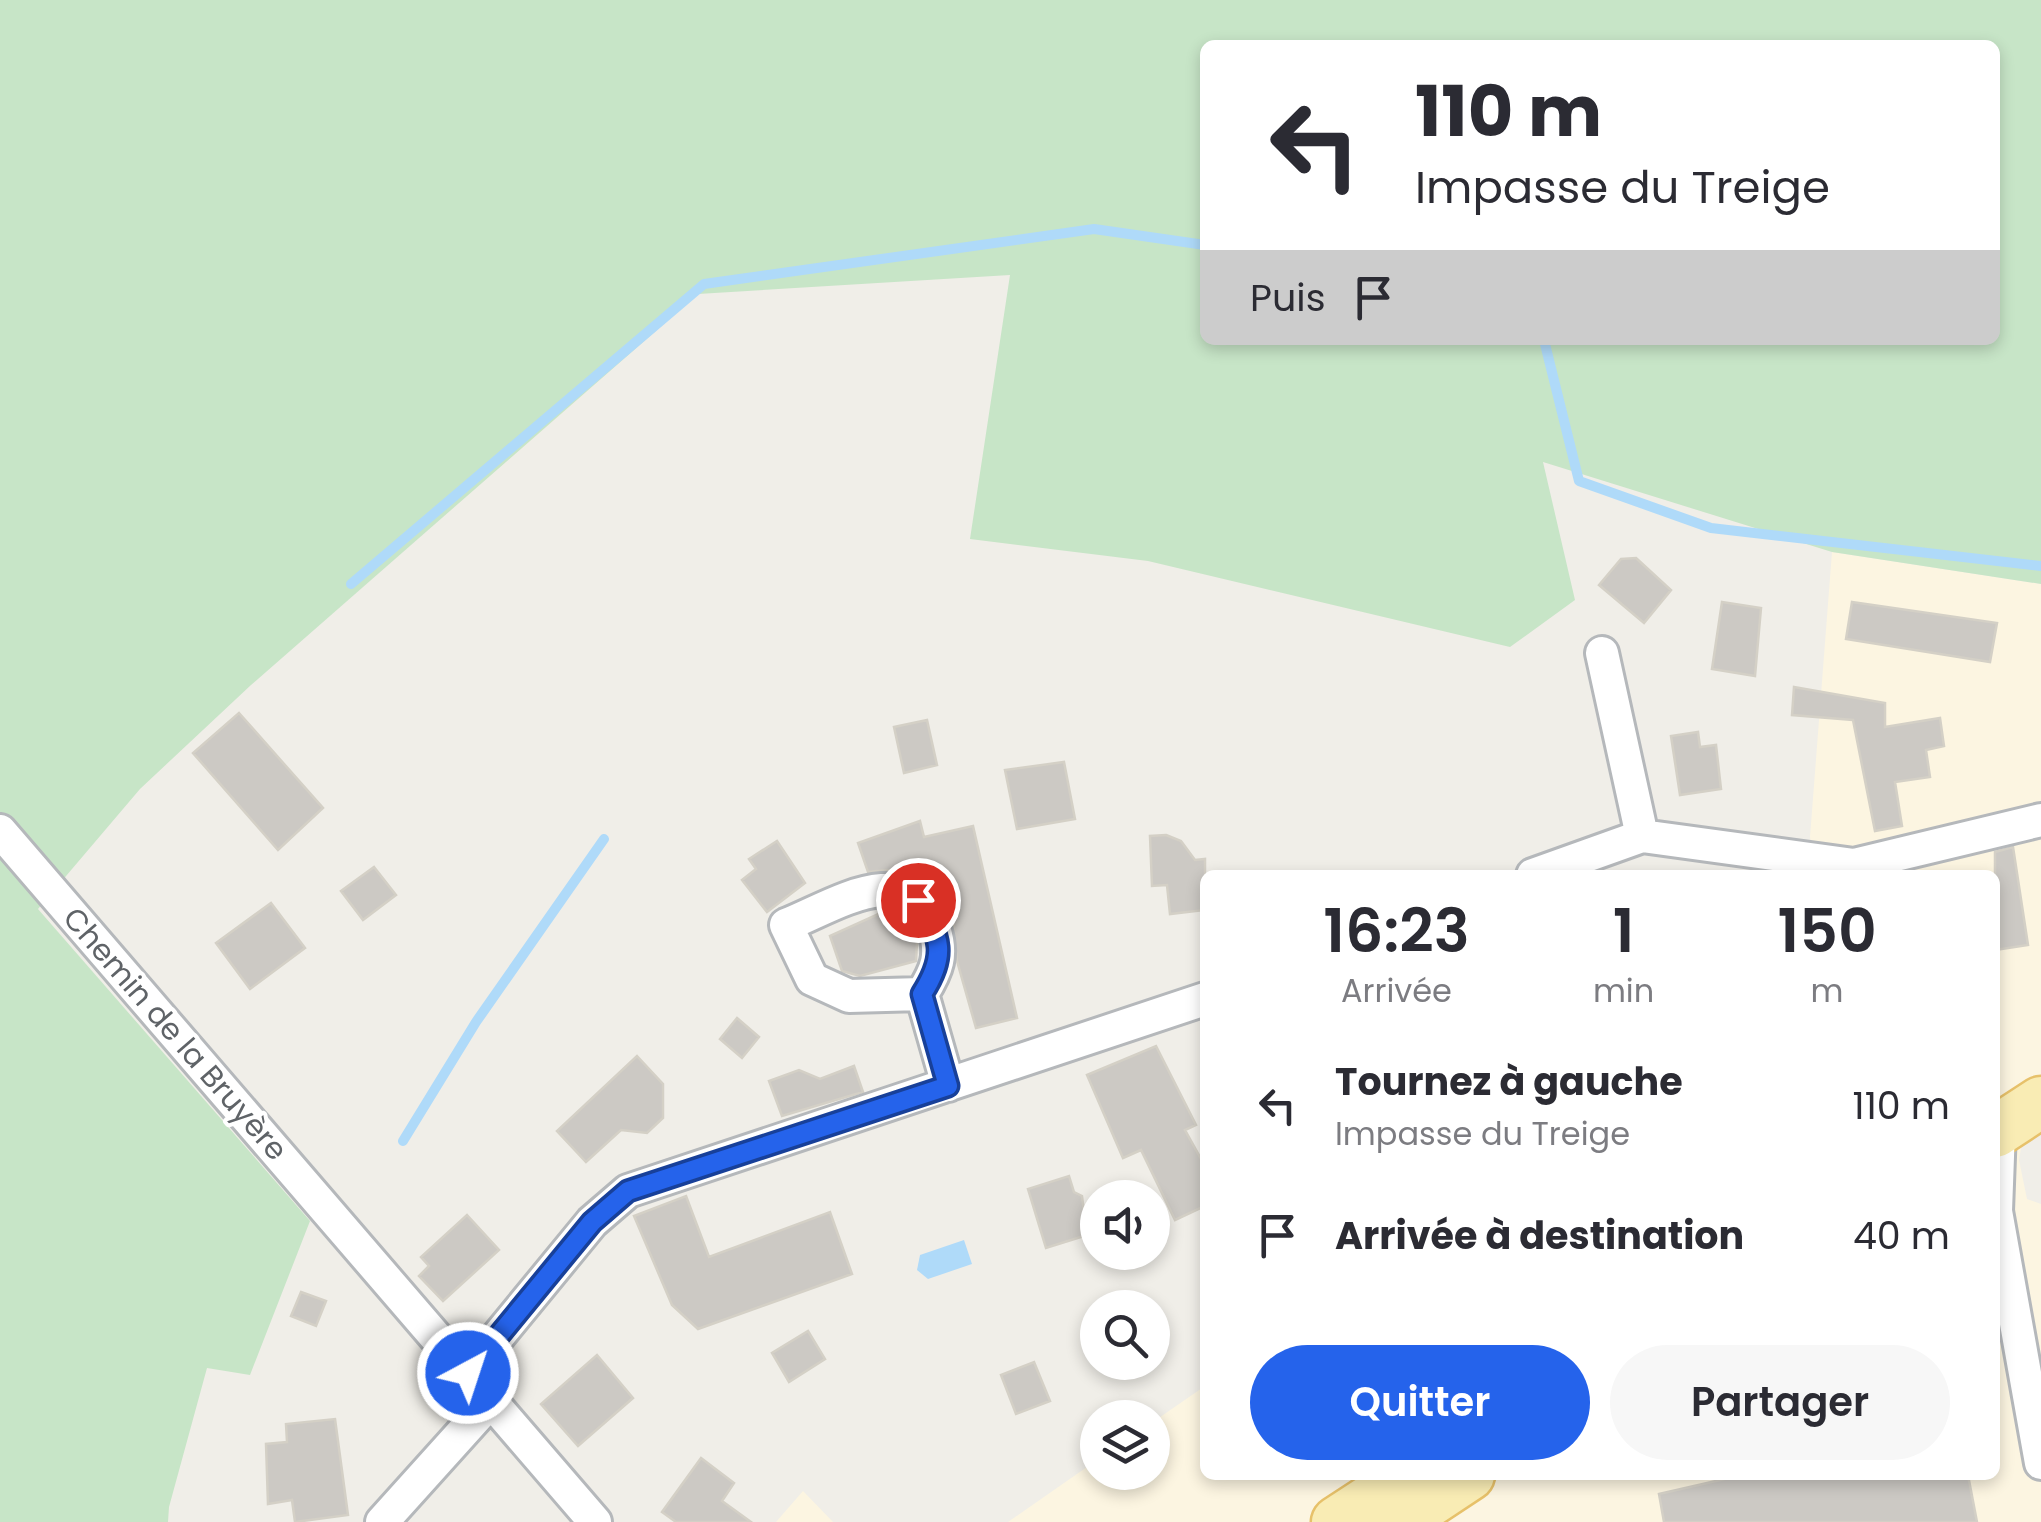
<!DOCTYPE html>
<html lang="fr">
<head>
<meta charset="utf-8">
<style>
  body { margin:0; font-family:Poppins,sans-serif; background:#f7f7f7; color:#2b2b33; height:100vh; display:flex; flex-direction:column; font-size:38px; white-space:nowrap }
  * { box-sizing:border-box; margin:0 }
  p { font-size:32px; color:#7c7c81 }
  .icon { flex:none; width:55px; height:55px; fill:none; stroke:currentColor; stroke-width:2; stroke-linecap:round; stroke-linejoin:round }
  .map { position:relative; flex:1; overflow:hidden }
  .side { position:absolute; left:1200px; top:870px; width:800px; height:610px; display:flex; flex-direction:column; background:#fff; border-radius:15px; box-shadow:0 5px 15px #0003 }
  .side>* { flex:none }
  .hud { position:absolute; left:1200px; top:40px; width:800px; height:305px; border-radius:15px; box-shadow:0 5px 15px #0003; background:#fff; color:#2b2b33; overflow:hidden }
  .controls { position:absolute; left:1080px; top:1180px; display:grid; gap:20px }
  .controls a { display:grid; place-items:center; width:90px; height:90px; border-radius:50%; background:#fff; box-shadow:0 5px 15px #0003; font-size:50px }
  .pin { position:absolute; display:grid; place-items:center; width:85px; height:85px; color:#fff; margin:-42px; border:5px solid #fff; border-radius:50%; box-shadow:0 2px 10px #0007 }
  .me { position:absolute; width:110px; margin:-55px; rotate:40deg; stroke-linejoin:round; filter:drop-shadow(0 0 8px #0008) }
  .turn { display:flex; align-items:center; gap:35px; height:210px; padding:0 50px; font-size:45px }
  .turn .icon { width:130px; height:130px; stroke-width:2.5 }
  .turn b { display:block; font-size:70px; line-height:85px }
  .then { display:flex; align-items:center; height:95px; padding:0 50px; background:#0003; gap:20px; font-size:38px }
  .eta { display:flex; justify-content:space-evenly; align-items:center; height:170px; text-align:center }
  .eta b { font-size:60px; font-weight:600; line-height:70px }
  .cta { display:flex; gap:20px; margin-top:auto; padding:20px 50px }
  .cta a { flex:1; height:115px; border-radius:60px; background:#2563eb; color:#fff; font-size:40px; font-weight:600; line-height:115px; text-align:center }
  .cta a+a { background:#f7f7f7; color:#2b2b33 }
  ul { padding:0; list-style:none }
  li { display:flex; align-items:center; gap:30px; height:130px; padding:0 50px }
  li div { flex:1 }
  li b { display:block; font-size:38px }
  li em { font-style:normal }
  .map>svg:first-child { display:block }
  .commercial { fill:#fcf5e1 }
  .green { fill:#c7e5c7; fill-rule:evenodd }
  .water { fill:#afdaf9 }
  .lines { fill:none; stroke-linecap:round; stroke-linejoin:round }
  .stream { stroke:#afdaf9; stroke-width:10 }
  .building { fill:#ccc9c4; stroke:#d4d0c6; stroke-width:2.5 }
  .street-casing { stroke:#b5b8bb; stroke-width:38 }
  .primary-casing { stroke:#e7c16a; stroke-width:55 }
  .street { stroke:#fff; stroke-width:32 }
  .primary { stroke:#f9ecb4; stroke-width:50 }
  .route-casing { stroke:#184099; stroke-width:25 }
  .route { stroke:#2563eb; stroke-width:18 }
  .labels { text-anchor:middle; stroke-width:8; stroke-linejoin:round; paint-order:stroke }
  .street-label { font-size:30px; fill:#5f6367; stroke:#fff }
</style>
</head>
<body>
<div class="map">
<svg width="2041" height="1522" viewBox="0 0 2041 1522">
  <rect width="100%" height="100%" fill="#f0eee8"/>
  <path class="commercial" d="M 1832,552 L 2041,584 L 2041,1130 L 2022,1142 L 2019,1160 L 2027,1199 L 2041,1204 L 2041,1522 L 1008,1522 L 1097,1460 L 1098,1472 L 1152,1472 L 1153,1422 L 1205,1386 L 1205,1475 L 1995,1475 L 1995,875 L 1816,875 L 1810,837 Z
    M 803,1491 L 833,1522 L 776,1522 Z"/>
  <path class="green" d="M 0,0 L 2041,0 L 2041,584 L 1832,552 L 1543,462 L 1575,600 L 1510,647 L 1148,561 L 970,539 L 1010,275 L 698,294 L 251,685 L 140,789 L 38,909 L 310,1221 L 250,1375 L 207,1368 L 169,1507 L 168,1522 L 0,1522 ZM 1205,45 L 1995,45 L 1995,340 L 1205,340 Z"/>
  <path class="water" d="M 964,1240 L 972,1264 L 928,1279 L 917,1270 L 920,1255 Z"/>
  <g class="lines">
    <path class="stream" d="M 1544,340 L 1579,481 L 1711,528 L 2041,566
      M 351,584 L 704,284 L 1094,229 L 1205,245
      M 403,1141 L 476,1022 L 604,839"/>
  </g>
  <path class="building" d="M 1636,558 L 1671,590 L 1644,623 L 1599,585 L 1621,559 Z
    M 1722,602 L 1761,608 L 1755,676 L 1712,669 Z
    M 1852,602 L 1997,623 L 1990,662 L 1846,639 Z
    M 1794,687 L 1885,703 L 1885,727 L 1940,718 L 1944,746 L 1926,750 L 1930,777 L 1895,782 L 1902,826 L 1875,831 L 1853,720 L 1792,715 Z
    M 239,713 L 323,808 L 278,850 L 193,753 Z
    M 927,720 L 937,765 L 904,773 L 894,727 Z
    M 1698,732 L 1700,747 L 1716,745 L 1721,789 L 1680,795 L 1671,736 Z
    M 1064,762 L 1075,819 L 1017,829 L 1005,770 Z
    M 920,821 L 924,837 L 973,826 L 1017,1018 L 976,1028 L 957,961 L 953,923 L 939,896 L 911,875 L 887,870 L 868,872 L 858,843 Z
    M 1166,835 L 1181,841 L 1195,860 L 1205,859 L 1205,910 L 1170,914 L 1167,885 L 1152,886 L 1150,836 Z
    M 777,841 L 805,883 L 767,912 L 742,880 L 756,869 L 749,859 Z
    M 2013,847 L 2028,945 L 1995,950 L 1995,852 Z
    M 374,867 L 396,895 L 363,920 L 341,891 Z
    M 271,903 L 305,948 L 250,989 L 216,943 Z
    M 887,910 L 907,919 L 917,942 L 916,961 L 860,976 L 842,971 L 830,936 Z
    M 737,1018 L 759,1037 L 742,1058 L 720,1039 Z
    M 1156,1046 L 1196,1125 L 1185,1130 L 1205,1166 L 1205,1206 L 1175,1220 L 1141,1150 L 1123,1158 L 1087,1075 Z
    M 637,1056 L 663,1084 L 663,1118 L 647,1133 L 621,1130 L 586,1162 L 557,1131 Z
    M 854,1066 L 863,1092 L 782,1116 L 769,1081 L 799,1070 L 820,1079 Z
    M 1069,1176 L 1074,1192 L 1082,1196 L 1087,1235 L 1046,1248 L 1028,1189 Z
    M 686,1196 L 709,1257 L 830,1212 L 852,1274 L 698,1329 L 672,1305 L 634,1216 Z
    M 467,1215 L 499,1250 L 443,1301 L 419,1276 L 429,1266 L 421,1257 Z
    M 301,1292 L 326,1301 L 316,1326 L 291,1316 Z
    M 808,1331 L 825,1359 L 789,1382 L 772,1353 Z
    M 597,1355 L 633,1398 L 578,1446 L 541,1404 Z
    M 1034,1362 L 1050,1401 L 1016,1414 L 1001,1375 Z
    M 335,1419 L 348,1515 L 295,1522 L 292,1500 L 268,1504 L 266,1444 L 287,1442 L 286,1424 Z
    M 701,1458 L 734,1483 L 722,1501 L 751,1522 L 676,1522 L 662,1512 Z
    M 1742,1475 L 1968,1475 L 1977,1522 L 1664,1522 L 1659,1494 Z"/>
  <g class="lines">
    <g class="street-casing">
      <path id="street" d="M 1602,653 L 1642,836
        M 0,831 L 595,1522
        M 1533,875 L 1642,836 L 1854,865 L 2041,820
        M 922,994 L 849,996 L 812,979 L 786,925 C 834,906 908,855 934,928 C 943,955 937,970 922,994 L 948,1085
        M 1999,1129 L 1996,1211 L 2041,1463
        M 468,1373 L 592,1222 L 628,1191 L 1205,999
        M 382,1522 L 490,1402"/>
    </g>
    <g class="primary-casing">
      <path id="primary" d="M 1995,1132 L 2041,1102
        M 1337,1522 L 1409,1475
        M 1398,1522 L 1469,1475"/>
    </g>
    <use href="#street" class="street"/>
    <use href="#primary" class="primary"/>
  </g>
  <g class="lines">
    <g class="route-casing">
      <path id="route" d="M 468,1373 L 592,1222 L 628,1191 L 948,1086 L 922,994 C 947,955 941,938 918,900"/>
    </g>
    <use href="#route" class="route"/>
  </g>
  <g class="labels">
    <g class="street-label">
      <text transform="translate(175 1034) rotate(49)" y="10">Chemin de la Bruyère</text>
    </g>
  </g>
</svg>
<div class="controls">
<a><svg class="icon" aria-label="sound" viewBox="0 0 24 24"><path d="M4 9h4l5-4v14l-5-4H4zM17 9q2 3 0 6"/></svg></a>
<a><svg class="icon" aria-label="search" viewBox="0 0 24 24"><circle cx="10" cy="10" r="6"/><path d="M15 15l6 6"/></svg></a>
<a><svg class="icon" aria-label="layers" viewBox="0 0 24 24"><path d="M12 4l9 5-9 5-9-5zM3 14l9 5 9-5"/></svg></a>
</div>
<div class="pin" style="left:918px;top:900px;background:#d93025"><svg class="icon" aria-label="arrive" viewBox="0 0 24 24"><path d="M6 21V4h12l-3 4 3 4H6"/></svg></div>
<svg class="me" style="left:468px;top:1373px" viewBox="-20 -20 40 40"><circle r="17" fill="#2563eb" stroke="#fff" stroke-width="3"/><path d="M0-11L8 9 0 5-8 9z" fill="#fff"/></svg>
<div class="hud">
<div class="turn"><svg class="icon" aria-label="left" viewBox="0 0 24 24"><path d="M17 20v-9H6M10 6l-5 5 5 5"/></svg><div><b>110 m</b>Impasse du Treige</div></div>
<div class="then">Puis<svg class="icon" aria-label="arrive" viewBox="0 0 24 24"><path d="M6 21V4h12l-3 4 3 4H6"/></svg></div>
</div>
<section class="side">
<div class="eta">
<div><b>16:23</b><p>Arrivée</p></div>
<div><b>1</b><p>min</p></div>
<div><b>150</b><p>m</p></div>
</div>
<ul>
<li><svg class="icon" aria-label="left" viewBox="0 0 24 24"><path d="M17 20v-9H6M10 6l-5 5 5 5"/></svg><div><b>Tournez à gauche</b><p>Impasse du Treige</p></div><em>110 m</em></li>
<li><svg class="icon" aria-label="arrive" viewBox="0 0 24 24"><path d="M6 21V4h12l-3 4 3 4H6"/></svg><div><b>Arrivée à destination</b></div><em>40 m</em></li>
</ul>
<div class="cta"><a>Quitter</a><a>Partager</a></div>
</section>
</div>
</body>
</html>
